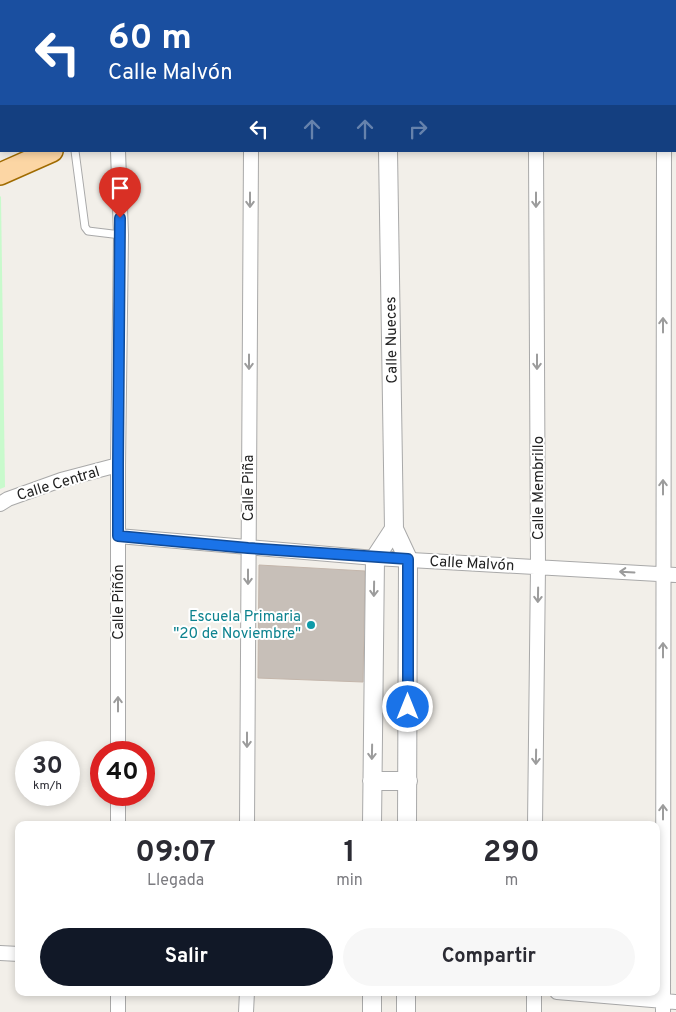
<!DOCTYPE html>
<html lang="es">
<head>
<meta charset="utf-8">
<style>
  body { margin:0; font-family:Overpass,sans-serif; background:#f7f7f7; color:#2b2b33; height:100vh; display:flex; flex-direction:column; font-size:19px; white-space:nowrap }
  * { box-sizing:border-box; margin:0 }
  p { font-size:16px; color:#7c7c81 }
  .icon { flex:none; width:28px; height:28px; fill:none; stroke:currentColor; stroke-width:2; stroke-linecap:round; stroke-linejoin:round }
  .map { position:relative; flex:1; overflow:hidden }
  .drawer { position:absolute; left:15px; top:821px; width:645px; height:175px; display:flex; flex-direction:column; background:#fff; border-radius:10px; box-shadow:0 2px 8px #0003 }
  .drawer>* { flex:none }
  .banner { position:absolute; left:0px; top:0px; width:676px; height:152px; box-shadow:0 2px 8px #0003; background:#1a4fa0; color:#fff; overflow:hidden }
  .speed { position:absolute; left:15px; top:741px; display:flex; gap:10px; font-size:25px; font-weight:700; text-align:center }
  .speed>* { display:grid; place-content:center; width:65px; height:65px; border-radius:50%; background:#fff; box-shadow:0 2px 8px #0003; line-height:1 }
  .speed small { font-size:12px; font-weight:400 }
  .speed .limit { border:8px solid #d22; background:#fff; color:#111 }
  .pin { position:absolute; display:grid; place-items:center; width:42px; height:42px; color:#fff; margin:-51px -21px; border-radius:50% 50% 50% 0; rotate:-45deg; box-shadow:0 0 5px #0007 }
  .pin .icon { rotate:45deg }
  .me { position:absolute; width:55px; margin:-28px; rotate:0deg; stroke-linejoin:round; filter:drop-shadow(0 0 4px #0008) }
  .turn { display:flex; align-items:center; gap:18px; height:105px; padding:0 25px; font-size:22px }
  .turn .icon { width:65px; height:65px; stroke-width:2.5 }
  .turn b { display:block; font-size:35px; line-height:42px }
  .lanes { display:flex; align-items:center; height:48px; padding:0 25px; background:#0003; justify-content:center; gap:25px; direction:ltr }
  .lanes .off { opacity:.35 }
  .eta { display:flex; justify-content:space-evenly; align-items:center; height:85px; text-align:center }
  .eta b { font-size:30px; font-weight:700; line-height:35px }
  .primary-button { display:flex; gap:10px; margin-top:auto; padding:10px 25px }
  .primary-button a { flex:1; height:58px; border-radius:30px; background:#111827; color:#fff; font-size:20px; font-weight:700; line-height:58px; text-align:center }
  .primary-button a+a { background:#f7f7f7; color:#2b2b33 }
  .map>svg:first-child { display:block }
  .commercial { fill:#f2dad9 }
  .park { fill:#c8facc }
  .building { fill:#c7bfb8; stroke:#c4b6ab }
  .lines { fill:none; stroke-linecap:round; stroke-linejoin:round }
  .service-casing { stroke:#a9a9a9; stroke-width:9 }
  .minor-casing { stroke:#a9a9a9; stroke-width:16 }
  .tertiary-casing { stroke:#a9a9a9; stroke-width:20 }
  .primary-casing { stroke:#a06b00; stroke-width:24 }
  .service { stroke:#fff; stroke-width:7 }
  .minor { stroke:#fff; stroke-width:14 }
  .tertiary { stroke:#fff; stroke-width:18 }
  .primary { stroke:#fcd6a4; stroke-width:21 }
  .oneway { stroke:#9c9c9c }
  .route-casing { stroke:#114b97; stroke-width:12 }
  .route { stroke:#1a73e8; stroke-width:9 }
  .culture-dot { fill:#0f9aa8; stroke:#fff; stroke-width:2 }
  .labels { text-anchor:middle; stroke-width:4; stroke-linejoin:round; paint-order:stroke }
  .street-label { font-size:15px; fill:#222; stroke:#fff }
  .culture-label { font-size:15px; fill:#0d838f; stroke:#fff; text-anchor:end }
</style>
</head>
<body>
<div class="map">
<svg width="676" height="1012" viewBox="0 0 676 1012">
  <rect width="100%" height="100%" fill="#f2efe9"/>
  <path class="commercial" d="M 0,0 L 142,0 L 141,1 L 1,1 L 1,94 L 0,95 Z"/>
  <path class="park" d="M 1,196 L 5,487 L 0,489 L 0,197 Z"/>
  <path class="building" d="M 0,0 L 35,0 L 35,1 L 1,1 L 1,58 L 0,58 Z
    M 259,565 L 365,571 L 363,682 L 258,678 Z"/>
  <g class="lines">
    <g class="service-casing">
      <path id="service" d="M 57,1 L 57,0
        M 120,1 L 120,0
        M 0,76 L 1,76
        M 75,151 L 85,227 L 88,231 L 121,235"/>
    </g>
    <g class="minor-casing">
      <path id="minor" d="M 218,0 L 218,1
        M 538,1 L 538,0
        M 665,1 L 665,0
        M 675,134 L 676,135
        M 0,504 L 8,499 L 61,480 L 118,465
        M 118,536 L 375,558 L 676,575
        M 118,752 L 118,465 L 121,235 L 118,151
        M 118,825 L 118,795
        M 247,825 L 251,151
        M 535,825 L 538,567 L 536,151
        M 0,953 L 19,954
        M 557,992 L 676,1002
        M 118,1012 L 118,992
        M 246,1012 L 247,992
        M 534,1012 L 534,992
        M 663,1012 L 664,151"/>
    </g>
    <g class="tertiary-casing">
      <path id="tertiary" d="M 388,151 L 394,529 L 408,559 L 407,825
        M 372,781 L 408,781
        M 372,825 L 375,558 L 394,529
        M 372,1012 L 372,992
        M 406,1012 L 406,992"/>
    </g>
    <g class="primary-casing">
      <path id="primary" d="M 254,1 L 257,0
        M 384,1 L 387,0
        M 0,114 L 1,113
        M 0,174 L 52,151"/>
    </g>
    <use href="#service" class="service"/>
    <use href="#minor" class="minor"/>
    <use href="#tertiary" class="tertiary"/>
    <use href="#primary" class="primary"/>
  </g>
  <defs><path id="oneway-shaft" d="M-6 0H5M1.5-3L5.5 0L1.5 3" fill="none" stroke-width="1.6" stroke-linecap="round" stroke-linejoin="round" transform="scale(1.25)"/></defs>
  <g class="oneway">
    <use href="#oneway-shaft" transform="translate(250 200) rotate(90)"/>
    <use href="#oneway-shaft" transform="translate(536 200) rotate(90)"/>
    <use href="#oneway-shaft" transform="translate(663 325) rotate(-90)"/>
    <use href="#oneway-shaft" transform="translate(249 362) rotate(90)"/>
    <use href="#oneway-shaft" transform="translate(537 362) rotate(90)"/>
    <use href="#oneway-shaft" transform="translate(663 487) rotate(-90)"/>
    <use href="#oneway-shaft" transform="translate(627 572) rotate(-177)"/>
    <use href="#oneway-shaft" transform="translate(248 577) rotate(90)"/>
    <use href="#oneway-shaft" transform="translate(374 589) rotate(91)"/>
    <use href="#oneway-shaft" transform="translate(538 595) rotate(91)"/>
    <use href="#oneway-shaft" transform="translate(663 650) rotate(-90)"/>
    <use href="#oneway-shaft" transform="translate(118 704) rotate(-90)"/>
    <use href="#oneway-shaft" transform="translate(247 740) rotate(90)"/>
    <use href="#oneway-shaft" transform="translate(372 752) rotate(91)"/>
    <use href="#oneway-shaft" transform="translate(536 757) rotate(91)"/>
    <use href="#oneway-shaft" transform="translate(663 812) rotate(-90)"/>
  </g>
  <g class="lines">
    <g class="route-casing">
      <path id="route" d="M 120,218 L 118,465 L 118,536 L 248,548 L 408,559 L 408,707"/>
    </g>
    <use href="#route" class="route"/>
  </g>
  <circle class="culture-dot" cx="311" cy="625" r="5"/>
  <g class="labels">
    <g class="street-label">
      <text transform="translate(391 340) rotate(-91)" y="5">Calle Nueces</text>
      <text transform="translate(58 483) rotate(-17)" y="5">Calle Central</text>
      <text transform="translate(248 488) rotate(-90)" y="5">Calle Piña</text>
      <text transform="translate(538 488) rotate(-90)" y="5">Calle Membrillo</text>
      <text transform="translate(472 563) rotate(3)" y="5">Calle Malvón</text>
      <text transform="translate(118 602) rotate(-90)" y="5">Calle Piñón</text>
    </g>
    <g class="culture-label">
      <text x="301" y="621">Escuela Primaria<tspan x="301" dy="17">"20 de Noviembre"</tspan></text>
    </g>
  </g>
</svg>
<div class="speed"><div>30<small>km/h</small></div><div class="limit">40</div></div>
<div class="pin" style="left:120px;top:218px;background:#d93025"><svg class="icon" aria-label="arrive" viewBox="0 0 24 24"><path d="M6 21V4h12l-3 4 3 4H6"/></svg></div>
<svg class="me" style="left:408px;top:707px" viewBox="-20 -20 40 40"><circle r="17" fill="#1a73e8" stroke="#fff" stroke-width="3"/><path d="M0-11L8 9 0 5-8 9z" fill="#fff"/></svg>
<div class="banner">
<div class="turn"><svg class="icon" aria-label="left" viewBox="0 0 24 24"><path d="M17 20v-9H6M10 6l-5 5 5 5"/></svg><div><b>60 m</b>Calle Malvón</div></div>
<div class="lanes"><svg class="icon" aria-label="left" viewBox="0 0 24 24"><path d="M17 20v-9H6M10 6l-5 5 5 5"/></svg><svg class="icon off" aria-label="ahead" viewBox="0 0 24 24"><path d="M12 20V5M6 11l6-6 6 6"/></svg><svg class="icon off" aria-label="ahead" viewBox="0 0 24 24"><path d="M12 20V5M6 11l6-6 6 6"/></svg><svg class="icon off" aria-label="right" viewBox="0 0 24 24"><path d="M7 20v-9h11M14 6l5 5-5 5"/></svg></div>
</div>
<section class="drawer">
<div class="eta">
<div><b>09:07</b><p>Llegada</p></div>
<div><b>1</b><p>min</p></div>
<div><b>290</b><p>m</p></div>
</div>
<div class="primary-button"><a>Salir</a><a>Compartir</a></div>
</section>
</div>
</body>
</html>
